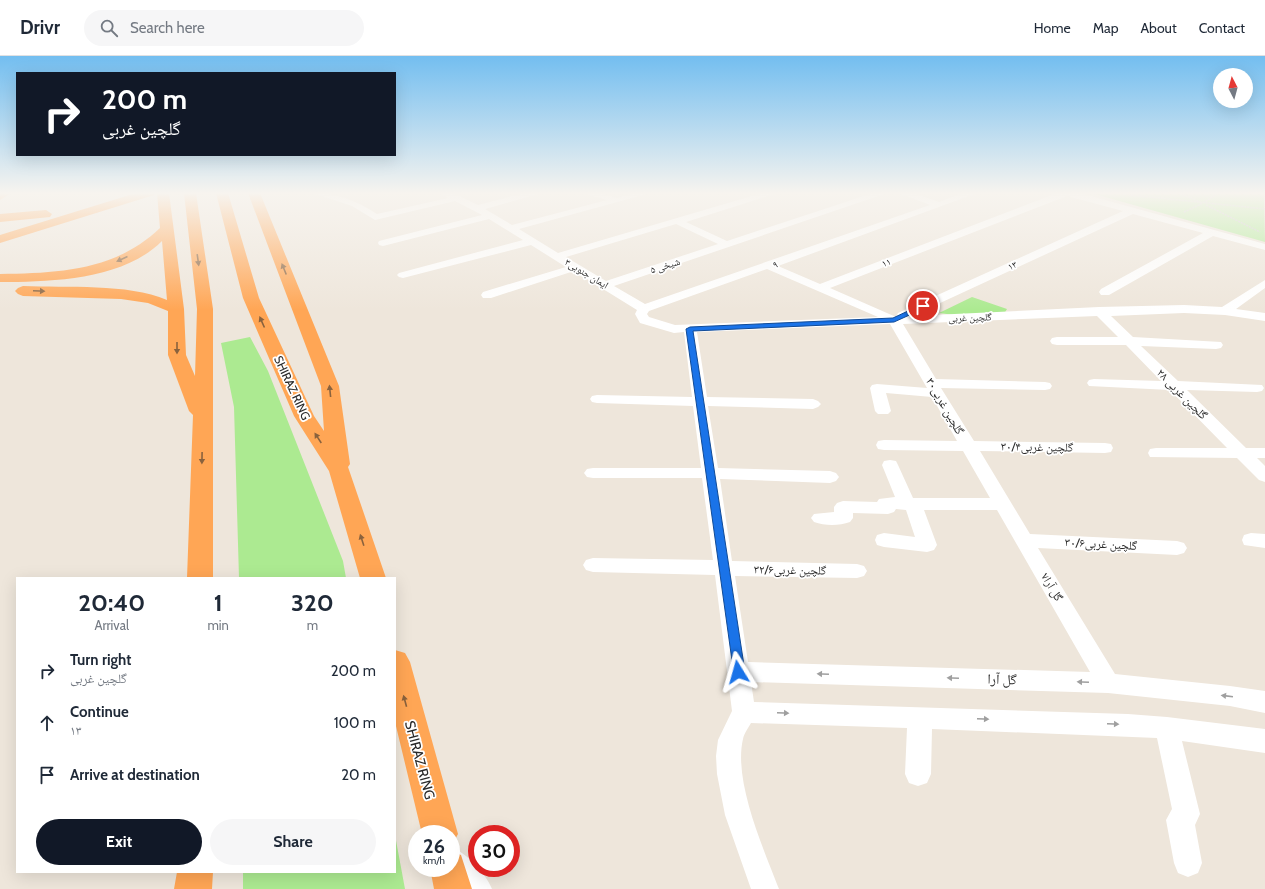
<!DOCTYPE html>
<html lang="en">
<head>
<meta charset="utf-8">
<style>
  body { margin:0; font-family:Cabin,"Noto Naskh Arabic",sans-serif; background:#f6f6f7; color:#1f2937; height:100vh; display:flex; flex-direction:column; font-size:15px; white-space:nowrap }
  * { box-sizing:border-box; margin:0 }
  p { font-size:13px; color:#747a83 }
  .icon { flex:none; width:22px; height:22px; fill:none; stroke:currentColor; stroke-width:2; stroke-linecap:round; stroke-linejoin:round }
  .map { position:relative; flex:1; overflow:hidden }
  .sheet { position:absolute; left:16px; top:521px; width:380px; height:296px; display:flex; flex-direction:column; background:#fff; border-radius:0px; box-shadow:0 4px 16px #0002 }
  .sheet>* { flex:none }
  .hud { position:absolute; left:16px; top:16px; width:380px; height:84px; border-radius:0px; box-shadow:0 4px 16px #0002; background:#111827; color:#fff; overflow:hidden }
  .needle { width:26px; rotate:354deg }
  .fabs { position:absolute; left:1213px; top:12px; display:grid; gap:8px }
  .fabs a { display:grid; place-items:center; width:40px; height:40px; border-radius:50%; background:#fff; box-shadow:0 4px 16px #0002; font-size:20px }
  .speed { position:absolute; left:408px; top:769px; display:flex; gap:8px; font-size:20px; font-weight:700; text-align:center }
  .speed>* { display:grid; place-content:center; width:52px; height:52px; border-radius:50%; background:#fff; box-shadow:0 4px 16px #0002; line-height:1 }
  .speed small { font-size:10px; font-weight:400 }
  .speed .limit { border:6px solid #d22; background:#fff; color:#111 }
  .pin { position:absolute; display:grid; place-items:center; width:34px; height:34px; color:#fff; margin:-17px; border:2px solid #fff; border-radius:50%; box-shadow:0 1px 4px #0007 }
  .me { position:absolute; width:44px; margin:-22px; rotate:352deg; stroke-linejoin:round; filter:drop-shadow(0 0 3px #0008) }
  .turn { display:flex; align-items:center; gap:14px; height:84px; padding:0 20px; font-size:18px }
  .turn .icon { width:52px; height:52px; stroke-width:2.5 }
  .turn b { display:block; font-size:28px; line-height:34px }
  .eta { display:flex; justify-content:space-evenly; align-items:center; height:68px; text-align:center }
  .eta b { font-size:24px; font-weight:700; line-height:28px }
  .button { display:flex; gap:8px; margin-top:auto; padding:8px 20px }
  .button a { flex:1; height:46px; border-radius:24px; background:#111827; color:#fff; font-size:16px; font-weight:700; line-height:46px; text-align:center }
  .button a+a { background:#f6f6f7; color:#1f2937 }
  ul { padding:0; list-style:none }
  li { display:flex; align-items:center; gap:12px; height:52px; padding:0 20px }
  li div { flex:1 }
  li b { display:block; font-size:15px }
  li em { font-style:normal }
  header { display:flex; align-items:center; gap:24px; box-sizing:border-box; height:56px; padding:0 20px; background:#fff; border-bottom:1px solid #e0e1e3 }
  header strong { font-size:19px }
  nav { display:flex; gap:22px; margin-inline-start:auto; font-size:14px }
  .search { width:280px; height:36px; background:#f6f6f7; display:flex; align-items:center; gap:10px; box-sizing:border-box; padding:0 14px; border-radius:22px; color:#747a83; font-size:15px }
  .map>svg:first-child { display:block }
  .green { fill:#acea91 }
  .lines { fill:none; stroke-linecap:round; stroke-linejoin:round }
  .path { stroke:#c8c8c8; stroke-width:1.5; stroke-dasharray:2 1; stroke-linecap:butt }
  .minor { fill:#fff; fill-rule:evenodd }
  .highway { fill:#ffa655; fill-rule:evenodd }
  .oneway { fill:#8a623d }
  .oneway2 { fill:#9f9f9f }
  .route { fill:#1a73e8; stroke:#114b97 }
  .labels { text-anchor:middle; stroke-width:3.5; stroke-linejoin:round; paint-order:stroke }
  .far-street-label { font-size:10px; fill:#2a2a2a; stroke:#fff }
  .street-label { font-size:12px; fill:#2a2a2a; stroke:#fff }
  .near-street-label { font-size:14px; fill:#2a2a2a; stroke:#fff }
</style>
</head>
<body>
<header>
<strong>Drivr</strong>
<div class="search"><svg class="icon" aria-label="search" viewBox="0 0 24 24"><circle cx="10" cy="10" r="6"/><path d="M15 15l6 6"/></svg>Search here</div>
<nav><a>Home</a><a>Map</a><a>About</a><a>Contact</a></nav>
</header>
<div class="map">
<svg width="1265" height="833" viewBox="0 0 1265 833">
  <rect width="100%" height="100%" fill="#eee6db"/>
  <path class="green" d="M 1091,137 L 1264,137 L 1265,186 Z
    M 972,241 L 1007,253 L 1004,258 L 962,260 L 939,257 Z
    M 250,281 L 268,315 L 343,505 L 346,522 L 239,522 L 234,351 L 221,287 Z
    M 395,779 L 405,833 L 243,833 L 243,816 L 395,816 Z"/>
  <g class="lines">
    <path class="path" d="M 1180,137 L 1200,146
      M 1122,138 L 1265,153
      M 1206,149 L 1260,176
      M 1184,156 L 1203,147 L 1218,137"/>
    <path class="minor" d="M 312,137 C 337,137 355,144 377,158 L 448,142 L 441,137 L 453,137 L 478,149 L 525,137 L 542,137 L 485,153 L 512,169 L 607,144 L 583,137 L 600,137 L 617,142 L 634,137 L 650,137 L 519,173 L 558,197 L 762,137 L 777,137 L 686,166 L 727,185 L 873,137 L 887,137 L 614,230 L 645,248 L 930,149 L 899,137 L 913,137 L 939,146 L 963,137 L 977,137 L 778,210 L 820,228 L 1057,137 L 1080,137 L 1265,188 L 1265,194 L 1213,180 L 1109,239 L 1101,239 L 1099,236 L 1101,233 L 1203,177 L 1133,158 L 912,260 L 1099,251 L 1184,249 L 1222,251 L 1265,224 L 1265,232 L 1236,253 L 1265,257 L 1265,265 L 1225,259 L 1184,257 L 1111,260 L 1133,281 L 1221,286 L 1223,289 L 1221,292 L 1216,293 L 1141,290 L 1178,325 L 1262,329 L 1264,332 L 1262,335 L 1257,336 L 1187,334 L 1246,392 L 1265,392 L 1265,402 L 1257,402 L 1265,410 L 1265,426 L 1259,424 L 1237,402 L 1150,401 L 1148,397 L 1150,393 L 1156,392 L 1227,392 L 1170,334 L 1089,330 L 1087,327 L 1089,324 L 1094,323 L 1161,325 L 1126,289 L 1057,289 L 1052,288 L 1050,285 L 1052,282 L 1057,281 L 1118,281 L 1097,260 L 903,268 L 936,323 L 1045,326 L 1050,327 L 1052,330 L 1050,333 L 1045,334 L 941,332 L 974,385 L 1105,387 L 1111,388 L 1113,392 L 1111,396 L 1105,397 L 980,395 L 1030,478 L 1177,485 L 1184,487 L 1187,492 L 1184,497 L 1177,499 L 1038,492 L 1115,618 L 1230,630 L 1265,635 L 1265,657 L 1230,650 L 1108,637 L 751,626 L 754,646 L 1128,658 L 1167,661 L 1265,673 L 1265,697 L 1182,685 L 1200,758 L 1195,769 L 1202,807 L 1198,817 L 1188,821 L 1178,817 L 1174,807 L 1166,764 L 1172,753 L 1157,682 L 932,673 L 931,718 L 927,727 L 918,730 L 909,727 L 905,718 L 907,672 L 751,667 C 748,672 744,678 743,683 C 733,725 764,794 779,833 L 751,833 L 725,759 L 717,718 L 716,700 L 718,684 L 732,655 L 715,519 L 593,516 L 586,514 L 583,509 L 586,504 L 593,502 L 713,504 L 702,422 L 593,422 L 587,421 L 584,417 L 587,413 L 593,412 L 701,412 L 693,350 L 597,347 L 592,346 L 590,343 L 592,340 L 597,339 L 692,341 L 684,276 L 674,277 L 640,267 L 635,258 L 637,254 L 574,215 L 491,242 L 483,242 L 481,239 L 483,236 L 566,211 L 531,189 L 403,222 L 399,221 L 397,219 L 399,217 L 523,184 L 489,163 L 383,190 L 379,189 L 378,187 L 379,185 L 482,159 L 455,145 L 375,164 L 352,150 ZM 1067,140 L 1123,155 L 898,257 L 896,261 L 830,232 ZM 676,168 L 718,188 L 606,225 L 566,201 ZM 767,213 L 878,261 L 675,269 L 649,261 L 647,258 L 649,255 ZM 890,268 L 927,332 L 877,328 L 872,329 L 870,332 L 875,355 L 878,358 L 888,358 L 891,355 L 886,337 L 932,341 L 957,385 L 884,384 L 878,385 L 876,389 L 878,393 L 884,394 L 963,395 L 990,442 L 913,442 L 898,409 L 896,405 L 890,404 L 884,405 L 882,409 L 895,441 L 879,443 L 877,446 L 843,445 L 837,447 L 834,451 L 834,456 L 814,458 L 811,462 L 814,466 C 825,470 839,470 850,466 L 853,462 L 853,457 L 888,458 L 894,456 L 896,453 L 906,454 L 915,481 L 884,477 L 877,479 L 875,484 L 877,489 L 884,491 L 927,496 L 934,494 L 937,489 L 924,454 L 997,454 L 1090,616 L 748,606 L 735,520 L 857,522 L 864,520 L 867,515 L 864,510 L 857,508 L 732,505 L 720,423 L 830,427 L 836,425 L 839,421 L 836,417 L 830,415 L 718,412 L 708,350 L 813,353 L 818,351 L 821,348 L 818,345 L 813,343 L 707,341 L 697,276 Z
      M 1251,477 L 1265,478 L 1265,492 L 1244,489 L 1242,484 L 1244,479 Z
      M 451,791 C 468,798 485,816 492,833 L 458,833 L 440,812 L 451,812 Z"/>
    <path class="highway" d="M 0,137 L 11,137 L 0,144 Z
      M 136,137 L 155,137 L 154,139 L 0,187 L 0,179 Z
      M 157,137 L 169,137 L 184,253 L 186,299 L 195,320 L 197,253 L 184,137 L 196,137 L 213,253 L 213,522 L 187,522 L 193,359 L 189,355 L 168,299 L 168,255 L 148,247 L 121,243 L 23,240 L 18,238 L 15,235 L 18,232 L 23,230 C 67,232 127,227 167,244 L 162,185 C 123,224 51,226 0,226 L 0,218 C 59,217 115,215 160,172 Z
      M 216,137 L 228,137 L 259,242 L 314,360 L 324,375 L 321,330 L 248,137 L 260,137 L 339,330 L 350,408 L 348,411 L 386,522 L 360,522 L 329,415 L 294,360 L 243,242 Z
      M 46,154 L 52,158 L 50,161 L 0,166 L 0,158 Z
      M 395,594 L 405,597 L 410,606 L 458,778 L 451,791 L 451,778 L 422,778 L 395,666 Z
      M 451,795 L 461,799 L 472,833 L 434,833 L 430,812 L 451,812 Z
      M 177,816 L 213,816 L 212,833 L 174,833 Z"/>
  </g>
  <defs><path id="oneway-solid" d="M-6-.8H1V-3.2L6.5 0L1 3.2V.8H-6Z"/></defs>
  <g class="oneway">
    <use href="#oneway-solid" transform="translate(122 203) rotate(156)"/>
    <use href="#oneway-solid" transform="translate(198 204) rotate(82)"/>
    <use href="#oneway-solid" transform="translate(284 213) rotate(-112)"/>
    <use href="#oneway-solid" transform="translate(39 235) rotate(2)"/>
    <use href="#oneway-solid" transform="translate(262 266) rotate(-114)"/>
    <use href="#oneway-solid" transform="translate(177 292) rotate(90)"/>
    <use href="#oneway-solid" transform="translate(330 335) rotate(-96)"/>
    <use href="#oneway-solid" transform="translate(318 382) rotate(-123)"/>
    <use href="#oneway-solid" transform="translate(202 402) rotate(91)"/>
    <use href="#oneway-solid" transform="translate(362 484) rotate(-108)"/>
    <use href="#oneway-solid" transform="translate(405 645) rotate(-105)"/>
  </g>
  <g class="oneway2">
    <use href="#oneway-solid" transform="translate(823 618) rotate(-178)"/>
    <use href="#oneway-solid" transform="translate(953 622) rotate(-178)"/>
    <use href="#oneway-solid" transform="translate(1083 626) rotate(-178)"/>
    <use href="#oneway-solid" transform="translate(1227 640) rotate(-173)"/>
    <use href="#oneway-solid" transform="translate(783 657) rotate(2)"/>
    <use href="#oneway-solid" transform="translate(983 663) rotate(2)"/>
    <use href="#oneway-solid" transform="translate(1113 668) rotate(2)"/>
  </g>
  <linearGradient id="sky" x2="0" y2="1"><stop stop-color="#73bef0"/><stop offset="0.54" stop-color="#f7f4ef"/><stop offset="1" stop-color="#f7f4ef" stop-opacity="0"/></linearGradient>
  <rect width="1265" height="254" fill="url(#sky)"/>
  <path class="route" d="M 923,248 L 926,250 L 925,252 L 894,266 L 693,275 L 745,616 L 743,619 L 738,621 L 734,619 L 686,273 L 690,271 L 893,262 Z"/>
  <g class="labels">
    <g class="far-street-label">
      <text transform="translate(886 206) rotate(-21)" y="4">۱۱</text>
      <text transform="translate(775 208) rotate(-20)" y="4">۹</text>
      <text transform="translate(665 209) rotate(-18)" y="4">شیخی ۵</text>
      <text transform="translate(1012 209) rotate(-25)" y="4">۱۳</text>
      <text transform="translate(587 217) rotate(31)" y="4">ایمان جنوبی۳</text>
      <text transform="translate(970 261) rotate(-2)" y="4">گلچین غربی</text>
    </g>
    <g class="street-label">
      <text transform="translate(292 332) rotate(65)" y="4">SHIRAZ RING</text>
      <text transform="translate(1182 338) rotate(45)" y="4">گلچین غربی ۲۸</text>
      <text transform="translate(945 350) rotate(60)" y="4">گلچین غربی۳۰</text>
      <text transform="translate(1037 391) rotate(1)" y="4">گلچین غربی۳۰/۴</text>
      <text transform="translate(1101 488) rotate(3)" y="4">گلچین غربی۳۰/۶</text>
      <text transform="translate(790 514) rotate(1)" y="4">گلچین غربی۳۲/۶</text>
      <text transform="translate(1052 531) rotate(59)" y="4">گل آرا۷</text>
    </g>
    <g class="near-street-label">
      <text transform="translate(1002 623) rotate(2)" y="5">گل آرا</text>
      <text transform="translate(420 704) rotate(75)" y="5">SHIRAZ RING</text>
    </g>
  </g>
</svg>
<div class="fabs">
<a><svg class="needle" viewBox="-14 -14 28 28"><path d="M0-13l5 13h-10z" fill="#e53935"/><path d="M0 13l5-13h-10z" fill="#747a83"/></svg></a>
</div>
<div class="speed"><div>26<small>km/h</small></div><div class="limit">30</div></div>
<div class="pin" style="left:923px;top:250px;background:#d93025"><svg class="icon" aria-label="arrive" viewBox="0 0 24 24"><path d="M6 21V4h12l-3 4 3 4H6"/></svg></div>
<svg class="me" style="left:738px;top:616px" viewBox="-20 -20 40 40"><path d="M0-17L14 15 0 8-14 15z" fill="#1a73e8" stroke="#fff" stroke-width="4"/></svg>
<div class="hud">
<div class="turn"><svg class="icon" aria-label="right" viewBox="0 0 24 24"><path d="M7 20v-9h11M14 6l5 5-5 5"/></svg><div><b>200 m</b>گلچین غربی</div></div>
</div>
<section class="sheet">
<div class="eta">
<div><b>20:40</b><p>Arrival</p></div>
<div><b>1</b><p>min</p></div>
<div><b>320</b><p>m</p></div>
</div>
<ul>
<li><svg class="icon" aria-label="right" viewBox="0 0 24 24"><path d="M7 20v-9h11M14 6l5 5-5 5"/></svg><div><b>Turn right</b><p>گلچین غربی</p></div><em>200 m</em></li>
<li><svg class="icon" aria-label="ahead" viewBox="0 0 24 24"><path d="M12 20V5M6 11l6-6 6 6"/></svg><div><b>Continue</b><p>۱۳</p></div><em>100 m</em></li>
<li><svg class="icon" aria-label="arrive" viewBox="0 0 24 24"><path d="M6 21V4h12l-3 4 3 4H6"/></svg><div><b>Arrive at destination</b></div><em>20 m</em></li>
</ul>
<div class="button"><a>Exit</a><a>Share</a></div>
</section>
</div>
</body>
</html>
